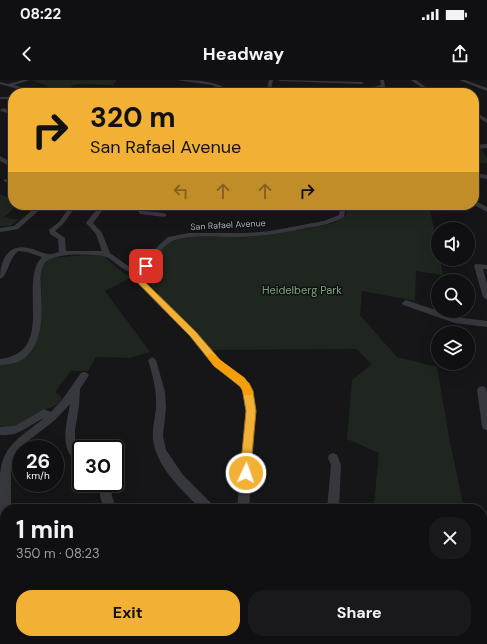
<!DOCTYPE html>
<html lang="en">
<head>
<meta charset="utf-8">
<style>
  body { margin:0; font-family:"DM Sans",sans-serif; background:#19191b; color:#f1f3f6; height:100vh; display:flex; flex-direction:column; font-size:15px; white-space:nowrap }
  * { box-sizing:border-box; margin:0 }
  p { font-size:13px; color:#9c9d9f }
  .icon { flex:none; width:22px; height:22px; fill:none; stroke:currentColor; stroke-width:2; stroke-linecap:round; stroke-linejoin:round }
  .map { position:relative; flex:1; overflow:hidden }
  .side { position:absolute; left:0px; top:424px; width:487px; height:140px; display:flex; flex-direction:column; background:#101012; border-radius:16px 16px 0 0; box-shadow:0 4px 16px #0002,0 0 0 1px #303032 }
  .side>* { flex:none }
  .top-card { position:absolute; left:8px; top:8px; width:471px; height:122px; border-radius:16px; box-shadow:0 4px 16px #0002,0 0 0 1px #303032; background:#f2b134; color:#111; overflow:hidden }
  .tools { position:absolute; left:431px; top:142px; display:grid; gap:8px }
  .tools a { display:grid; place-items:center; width:44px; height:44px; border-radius:50%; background:#101012; box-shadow:0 4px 16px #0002,0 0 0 1px #303032; font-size:20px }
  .speed { position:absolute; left:12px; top:360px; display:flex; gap:8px; font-size:20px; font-weight:700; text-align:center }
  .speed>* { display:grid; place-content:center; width:52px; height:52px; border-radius:50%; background:#101012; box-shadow:0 4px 16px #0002,0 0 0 1px #303032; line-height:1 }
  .speed small { font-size:10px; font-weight:400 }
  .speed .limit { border:2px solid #111; border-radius:6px; background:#fff; color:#111 }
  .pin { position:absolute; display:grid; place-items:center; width:34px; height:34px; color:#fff; margin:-17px; border-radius:8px; box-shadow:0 2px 6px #0006 }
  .me { position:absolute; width:44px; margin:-22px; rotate:3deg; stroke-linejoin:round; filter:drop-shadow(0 0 3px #0008) }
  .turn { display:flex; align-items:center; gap:14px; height:84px; padding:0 16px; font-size:18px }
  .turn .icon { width:52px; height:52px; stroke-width:2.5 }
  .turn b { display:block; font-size:28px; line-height:34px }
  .lanes { display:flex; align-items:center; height:38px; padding:0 16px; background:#0003; justify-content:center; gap:20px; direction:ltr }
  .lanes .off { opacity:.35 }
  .round { display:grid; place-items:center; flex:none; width:42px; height:42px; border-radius:16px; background:#19191b }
  .headline { display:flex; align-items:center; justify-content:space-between; height:68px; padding:0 16px }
  h1 { font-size:24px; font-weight:700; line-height:30px }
  .cta { display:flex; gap:8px; margin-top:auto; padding:8px 16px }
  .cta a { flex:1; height:46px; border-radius:16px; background:#f2b134; color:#111; font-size:16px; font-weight:700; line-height:46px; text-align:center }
  .cta a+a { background:#19191b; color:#f1f3f6 }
  .status { display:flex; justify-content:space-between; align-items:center; height:28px; padding:0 20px; background:#101012; direction:ltr }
  .status svg { height:11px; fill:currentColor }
  header { display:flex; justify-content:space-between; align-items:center; height:52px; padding:0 16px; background:#101012; font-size:18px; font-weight:700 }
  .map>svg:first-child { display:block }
  .green { fill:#1e261f }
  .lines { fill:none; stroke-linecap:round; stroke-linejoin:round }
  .minor { fill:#37383d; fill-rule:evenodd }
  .route { fill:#f2b134; stroke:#9d7322 }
  .slow { fill:#f59e0b }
  .labels { text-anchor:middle; stroke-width:3; stroke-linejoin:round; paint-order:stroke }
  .far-street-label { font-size:9px; fill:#a8adb8; stroke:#111113 }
  .park-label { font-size:11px; fill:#7fa381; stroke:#111113 }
</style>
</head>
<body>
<div class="status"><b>08:22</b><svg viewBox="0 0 49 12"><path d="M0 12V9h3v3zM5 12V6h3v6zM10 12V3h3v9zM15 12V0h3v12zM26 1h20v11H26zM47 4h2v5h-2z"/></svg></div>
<header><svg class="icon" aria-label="back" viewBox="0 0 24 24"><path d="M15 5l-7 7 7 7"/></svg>Headway<svg class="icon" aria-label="share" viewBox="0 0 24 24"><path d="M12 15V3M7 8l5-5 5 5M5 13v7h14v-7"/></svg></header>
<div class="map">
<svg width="487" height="564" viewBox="0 0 487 564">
  <rect width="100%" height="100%" fill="#161618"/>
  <path class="green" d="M 31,0 L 117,0 L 113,5 L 78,4 L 71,6 L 72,11 L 74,13 L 45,13 L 38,11 L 48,6 Z
    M 480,68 L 487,78 L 487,83 L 474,83 L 474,69 Z
    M 0,114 L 13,120 L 13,125 L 17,125 L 4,137 L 19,140 L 10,146 L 0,146 Z
    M 346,125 L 429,125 L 438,169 L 438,179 L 440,179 L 443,195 L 416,191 L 415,221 L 362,211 L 360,235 L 397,277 L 437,287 L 449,357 L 464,429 L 397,429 L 374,424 L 379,373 L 347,359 L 352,300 L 372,284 L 356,269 L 209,270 L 158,215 L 158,212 L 141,196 C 145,189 160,168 167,164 C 191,151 224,159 249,157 C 277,154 304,149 331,144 L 339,141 L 346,135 Z
    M 86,175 L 103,176 L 123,193 L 132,197 L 105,211 L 150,272 L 130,278 L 96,277 L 88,291 L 71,291 L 55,312 L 62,318 C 56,328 50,327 41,331 C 26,337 18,352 0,346 L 0,284 C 9,282 22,281 29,274 C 46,257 40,209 41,187 L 50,178 Z
    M 482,523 L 487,524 L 487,564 L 386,564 L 384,559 L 482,559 Z"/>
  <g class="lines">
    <path class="minor" d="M 23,0 L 30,0 L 14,5 L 39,13 L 32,13 L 0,4 L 0,2 L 8,4 Z
      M 176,0 C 195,0 218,0 232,13 L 227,13 L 212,5 Z
      M 269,0 L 273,0 L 270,13 L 266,13 Z
      M 278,0 L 362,2 L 364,3 L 362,4 L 280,1 Z
      M 380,0 L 384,0 L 385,7 L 361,13 L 353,13 L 381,5 Z
      M 411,0 L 416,0 L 434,13 L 429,13 Z
      M 459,0 L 465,0 L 487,8 L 487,11 Z
      M 0,17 L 13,17 L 13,19 L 0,19 Z
      M 3,28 L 13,31 L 13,35 L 1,31 L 0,30 Z
      M 474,31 L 487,39 L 487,43 L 474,35 Z
      M 487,64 L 487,68 L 474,69 L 474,65 Z
      M 0,76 L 13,83 L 13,88 L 0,81 Z
      M 474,93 L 487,95 L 487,99 L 474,97 Z
      M 4,99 L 13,101 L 13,105 L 4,101 Z
      M 474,120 L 487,127 L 487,132 L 474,125 Z
      M 38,125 L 45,125 L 18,149 L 0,152 L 0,148 L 14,146 Z
      M 71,125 L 77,125 L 63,144 L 55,151 L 65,158 L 66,171 L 102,171 L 96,154 L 86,143 C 93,133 99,125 112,125 L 102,131 L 93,143 L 102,153 L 110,173 L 131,188 L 139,187 L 144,184 L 159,165 L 168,157 L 189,153 L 247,153 L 270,151 L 324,141 L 339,135 L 340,125 L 346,125 L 344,137 C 332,144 319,146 306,148 C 283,153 260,157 236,157 C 216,157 194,154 175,160 C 158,166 156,187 138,192 L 140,197 L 196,252 L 221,281 L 244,298 L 253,311 L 256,331 L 249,429 L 237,429 L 246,331 L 243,312 L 238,304 L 215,285 L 190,256 L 134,200 L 131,192 C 119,189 113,178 103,176 C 89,174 52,172 44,184 C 39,192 41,202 41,211 C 42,235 44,270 18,282 C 13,284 6,284 0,285 L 0,279 C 4,278 9,278 12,276 C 51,262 19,200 42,177 L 27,172 L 18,171 C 9,178 8,196 0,199 C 0,182 7,163 28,168 C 35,169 41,173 47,174 C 50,175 55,173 59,172 L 58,159 L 50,154 L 49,150 L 59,142 Z
      M 141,125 L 148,125 L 144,129 L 144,131 L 164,133 L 167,135 L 164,137 L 140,134 L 137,129 Z
      M 475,184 L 487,185 L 487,189 L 483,189 L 487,204 L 487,220 L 483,217 L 474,186 Z
      M 406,220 L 456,237 L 487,241 L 487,247 L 455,243 L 403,225 L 402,223 Z
      M 152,277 L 156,280 L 165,312 L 166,327 L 163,356 L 166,370 L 183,395 L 213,425 L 215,429 L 201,429 C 182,410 156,387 153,359 C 152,349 155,338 156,328 C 157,311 153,296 148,280 Z
      M 84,292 L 87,293 L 89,295 L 80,309 L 79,326 L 75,350 L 75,362 L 81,371 L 81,383 C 57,374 67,342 70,324 L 55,340 L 24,364 L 15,375 L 11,392 L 11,429 L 5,429 L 5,482 L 0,485 L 0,394 C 3,363 23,356 44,338 C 29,345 19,357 0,355 L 0,347 L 15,346 L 44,329 L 51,332 L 62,320 L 81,293 Z
      M 482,306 L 485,307 L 487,312 L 487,350 L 483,349 L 482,346 L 477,310 L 479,307 Z
      M 333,373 L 337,375 L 341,385 L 339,429 L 327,429 L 331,385 L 328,378 L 329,375 Z
      M 100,403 L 110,403 L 112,416 L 116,429 L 104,429 L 100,416 Z
      M 482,447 L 487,448 L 487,460 L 482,459 Z
      M 19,559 L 35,559 L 38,564 L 22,564 Z
      M 182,559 L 197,559 L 199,564 L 184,564 Z
      M 244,559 L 258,559 L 259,564 L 245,564 Z
      M 336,559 L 350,559 L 351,564 L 337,564 Z"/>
  </g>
  <path class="route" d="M 143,184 L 150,186 L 139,191 L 140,197 L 196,252 L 221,281 L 249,303 L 253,311 L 256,331 L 250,396 L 246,398 L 242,396 L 240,393 L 246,331 L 242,308 L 214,286 L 190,256 L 134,199 L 131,190 Z"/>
  <path class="slow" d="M 211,273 L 245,298 L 253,312 L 252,315 L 245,315 L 238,303 L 214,286 L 207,276 Z"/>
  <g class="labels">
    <g class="far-street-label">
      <text transform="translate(228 145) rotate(-3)" y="3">San Rafael Avenue</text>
    </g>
    <g class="park-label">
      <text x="302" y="214">Heidelberg Park</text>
    </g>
  </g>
</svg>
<div class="tools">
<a><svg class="icon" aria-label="sound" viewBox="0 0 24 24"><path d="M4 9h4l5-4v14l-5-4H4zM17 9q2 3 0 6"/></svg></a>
<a><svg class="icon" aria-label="search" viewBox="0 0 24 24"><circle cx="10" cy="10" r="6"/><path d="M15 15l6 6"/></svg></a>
<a><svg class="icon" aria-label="layers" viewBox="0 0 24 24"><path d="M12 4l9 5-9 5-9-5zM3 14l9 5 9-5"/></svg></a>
</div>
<div class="speed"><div>26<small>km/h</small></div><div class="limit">30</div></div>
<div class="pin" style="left:146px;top:186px;background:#d93025"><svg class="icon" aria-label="arrive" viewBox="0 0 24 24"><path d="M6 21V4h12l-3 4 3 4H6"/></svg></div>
<svg class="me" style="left:246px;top:393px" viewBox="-20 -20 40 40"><circle r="17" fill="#f2b134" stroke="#fff" stroke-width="3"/><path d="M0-11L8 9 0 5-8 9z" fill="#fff"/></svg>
<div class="top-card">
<div class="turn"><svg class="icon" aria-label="right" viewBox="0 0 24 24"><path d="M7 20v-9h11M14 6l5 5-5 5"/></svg><div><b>320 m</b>San Rafael Avenue</div></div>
<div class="lanes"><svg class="icon off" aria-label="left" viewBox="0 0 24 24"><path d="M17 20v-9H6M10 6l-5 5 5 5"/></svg><svg class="icon off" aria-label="ahead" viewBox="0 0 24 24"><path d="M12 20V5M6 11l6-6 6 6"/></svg><svg class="icon off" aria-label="ahead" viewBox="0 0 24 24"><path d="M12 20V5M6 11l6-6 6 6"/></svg><svg class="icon" aria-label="right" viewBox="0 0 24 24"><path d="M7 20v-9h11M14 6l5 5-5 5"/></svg></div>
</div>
<section class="side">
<div class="headline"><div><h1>1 min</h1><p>350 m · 08:23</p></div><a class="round"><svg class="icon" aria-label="close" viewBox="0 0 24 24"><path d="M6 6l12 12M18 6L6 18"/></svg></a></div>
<div class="cta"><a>Exit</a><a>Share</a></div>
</section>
</div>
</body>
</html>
